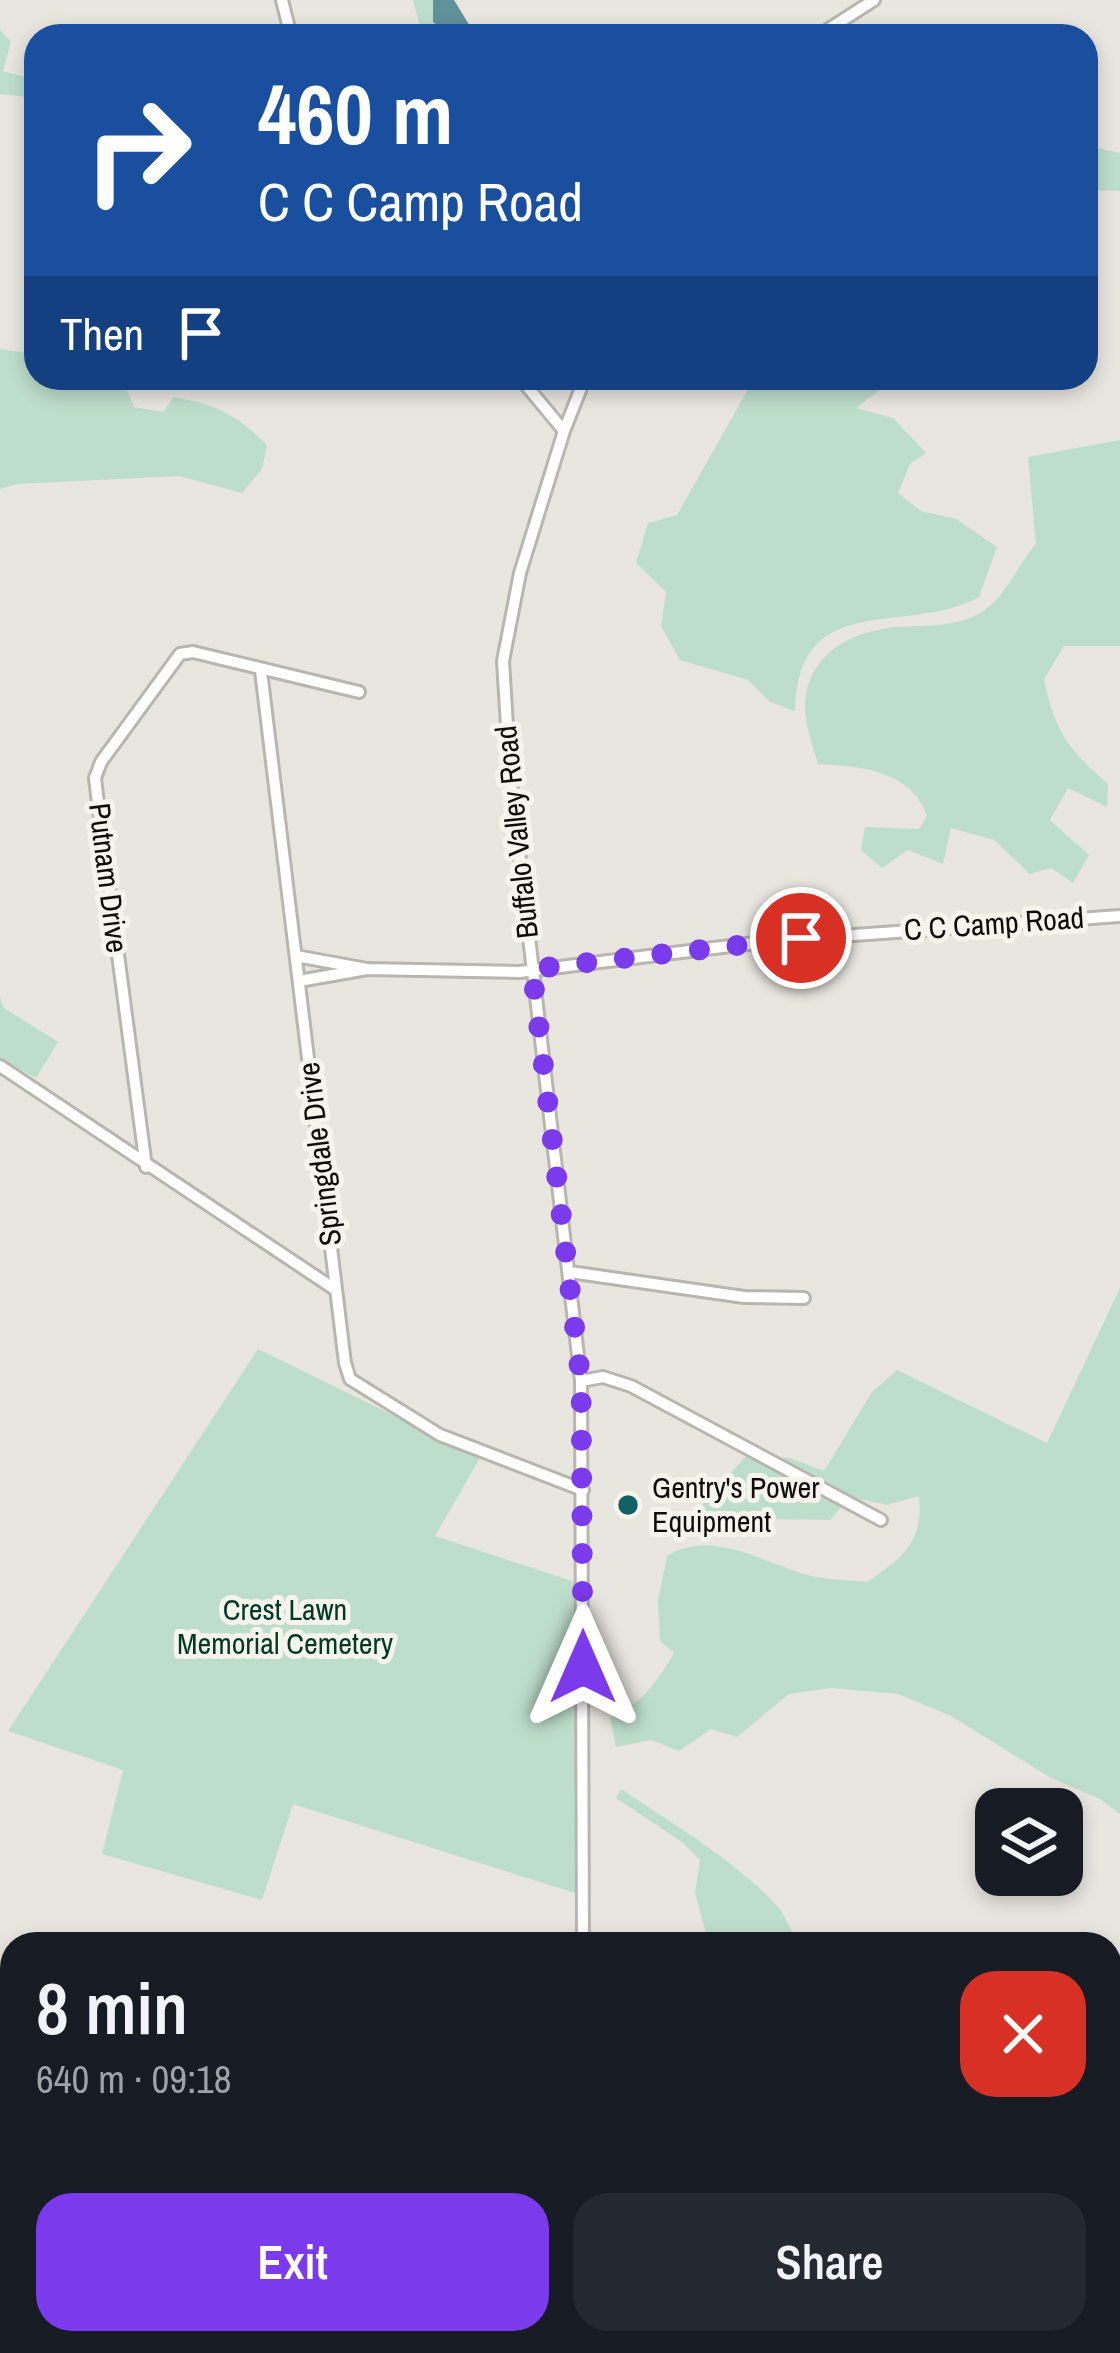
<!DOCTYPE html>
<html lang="en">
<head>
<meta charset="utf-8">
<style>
  body { margin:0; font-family:"Archivo Narrow",sans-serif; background:#242831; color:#f1f3f6; height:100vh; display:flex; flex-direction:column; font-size:45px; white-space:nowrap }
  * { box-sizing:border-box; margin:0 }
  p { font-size:39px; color:#9ea1a6 }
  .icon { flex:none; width:66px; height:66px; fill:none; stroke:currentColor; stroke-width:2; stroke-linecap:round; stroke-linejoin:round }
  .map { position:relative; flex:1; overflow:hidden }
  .sheet { position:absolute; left:0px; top:1932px; width:1122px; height:423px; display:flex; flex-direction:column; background:#171b24; border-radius:36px 36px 0 0; box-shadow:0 6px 18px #0003 }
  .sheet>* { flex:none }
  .guide { position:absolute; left:24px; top:24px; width:1074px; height:366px; border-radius:36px; box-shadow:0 6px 18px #0003; background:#1a4fa0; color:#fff; overflow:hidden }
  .tools { position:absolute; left:975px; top:1788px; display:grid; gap:24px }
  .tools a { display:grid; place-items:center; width:108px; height:108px; border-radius:24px; background:#171b24; box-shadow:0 6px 18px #0003; font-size:60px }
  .pin { position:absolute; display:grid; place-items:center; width:102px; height:102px; color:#fff; margin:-51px; border:6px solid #fff; border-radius:50%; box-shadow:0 3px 12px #0007 }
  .me { position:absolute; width:132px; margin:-66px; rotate:0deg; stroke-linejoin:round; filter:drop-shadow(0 0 9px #0008) }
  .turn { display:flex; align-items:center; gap:42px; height:252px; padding:0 36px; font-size:54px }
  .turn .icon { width:156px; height:156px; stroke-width:2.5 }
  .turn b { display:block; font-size:84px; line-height:102px }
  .then { display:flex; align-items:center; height:114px; padding:0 36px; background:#0003; gap:24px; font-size:45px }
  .round { display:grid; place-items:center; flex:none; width:126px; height:126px; border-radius:36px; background:#242831 }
  .head { display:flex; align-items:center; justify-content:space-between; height:204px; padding:0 36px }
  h1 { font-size:72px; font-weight:600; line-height:90px }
  .button { display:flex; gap:24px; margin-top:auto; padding:24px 36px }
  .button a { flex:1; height:138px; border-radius:36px; background:#7c3aed; color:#fff; font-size:48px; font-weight:600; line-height:138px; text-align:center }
  .button a+a { background:#242831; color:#f1f3f6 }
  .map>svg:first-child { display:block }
  .commercial { fill:#f0d6d2 }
  .green { fill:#bedecc }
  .water { fill:#609299 }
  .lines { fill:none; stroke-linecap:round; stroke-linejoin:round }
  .minor-casing { stroke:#b8b6af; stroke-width:16 }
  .tertiary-casing { stroke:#b8b6af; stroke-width:20 }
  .minor { stroke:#fff; stroke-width:10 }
  .tertiary { stroke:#fff; stroke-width:14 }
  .route { stroke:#7c3aed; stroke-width:21; stroke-dasharray:0 37.8 }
  .poi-dot { fill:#116264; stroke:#f6f4ed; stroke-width:4.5 }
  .labels { text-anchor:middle; stroke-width:10; stroke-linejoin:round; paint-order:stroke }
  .street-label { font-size:30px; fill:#0e0d0b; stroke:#f6f4ed }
  .poi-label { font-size:30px; fill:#0e0d0b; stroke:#f6f4ed; text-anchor:start }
  .park-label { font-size:30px; fill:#003924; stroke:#f6f4ed }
</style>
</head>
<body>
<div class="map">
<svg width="1120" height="2353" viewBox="0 0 1120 2353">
  <rect width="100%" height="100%" fill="#e9e6e0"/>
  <path class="commercial" d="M 12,2055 L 12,2258 L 0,2268 L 0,2060 Z
    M 0,2294 L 12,2304 L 12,2343 L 59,2343 L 71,2353 L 0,2353 Z
    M 610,2343 L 836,2343 L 834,2353 L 635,2353 Z"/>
  <path class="green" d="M 413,0 L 433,0 L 433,22 L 452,36 L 422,36 Z
    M 0,30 L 11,42 L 3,71 L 36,80 L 36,98 L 0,94 Z
    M 1086,145 L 1120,153 L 1120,191 L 1086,190 Z
    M 36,343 L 36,378 L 122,378 L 134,407 L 163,412 L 174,397 C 217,405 236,414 267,445 L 262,469 L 242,493 L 179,476 L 17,484 L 0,489 L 0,349 L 27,353 Z
    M 731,378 L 896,378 L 856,408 L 893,418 L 926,453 L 910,464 L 898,493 L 921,511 L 956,519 L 997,547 L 979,597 C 906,637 798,587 795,711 L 770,702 L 748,680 L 680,660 L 661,626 L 666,592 L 636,563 L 648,523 L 677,515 L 747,391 Z
    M 1120,440 L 1120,646 L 1064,646 L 1044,679 C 1055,732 1068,749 1108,784 L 1107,807 L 1068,788 L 1050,820 L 1089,855 L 1073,883 L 1051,868 L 1030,874 L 994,840 L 951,828 L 943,864 L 908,850 L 882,868 L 861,850 L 865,827 L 919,829 L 927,816 C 912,770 858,766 818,764 C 813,747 806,728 805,710 C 805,656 847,632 896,627 C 925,625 961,628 986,609 C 1006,595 1019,563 1036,544 L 1028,457 Z
    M 0,998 L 4,1008 L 58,1042 L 36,1078 L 0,1059 Z
    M 1120,1288 L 1120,1814 L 1100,1799 L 1051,1778 L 951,1716 L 898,1694 L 831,1688 L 789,1694 L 737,1737 L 711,1729 L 679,1751 L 651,1740 L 616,1747 L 610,1717 C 642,1704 657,1682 674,1653 L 660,1641 L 658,1601 L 667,1556 C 711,1528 766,1564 811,1576 C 829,1580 849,1580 867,1582 C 902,1559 924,1541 919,1496 L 887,1505 L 850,1497 L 830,1520 L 690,1518 L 746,1456 L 790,1458 L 824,1471 L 872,1392 L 897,1370 L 1047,1443 Z
    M 258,1349 L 480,1458 L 435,1536 L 578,1583 L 578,1894 L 293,1804 L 262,1900 L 102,1854 L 123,1770 L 8,1731 Z
    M 621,1789 C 670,1822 739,1863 778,1907 C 789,1921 788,1931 804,1944 L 709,1944 L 695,1893 L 700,1860 L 682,1842 L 616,1798 Z
    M 836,2343 L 890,2343 L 925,2353 L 835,2353 Z"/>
  <path class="water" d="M 433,0 L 454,0 L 476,36 L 452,36 L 433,22 Z"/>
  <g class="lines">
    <g class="minor-casing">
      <path id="minor" d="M 282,0 L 291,36
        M 818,36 L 874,0
        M 520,378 L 564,431
        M 261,671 L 345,1363 L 350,1379 L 440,1435 L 583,1490
        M 296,956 L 367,969 L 299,981
        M 367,969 L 519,972 L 771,941 L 1120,916
        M 0,1066 L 336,1290
        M 146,1167 L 97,795 L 95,778 L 101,762 L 180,654 L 193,652 L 359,692
        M 570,1272 L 744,1297 L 804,1298
        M 581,1381 L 603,1377 L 631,1386 L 881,1520
        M 583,1944 L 581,1381 L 510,775 L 503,661 L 520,573 L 564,431 L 585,378
        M 362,2353 L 372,2345"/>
    </g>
    <g class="tertiary-casing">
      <path id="tertiary" d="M 0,2129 L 12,2124
        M 964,2343 L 1008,2353
        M 446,2353 L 458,2343"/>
    </g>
    <use href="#minor" class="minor"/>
    <use href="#tertiary" class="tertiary"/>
  </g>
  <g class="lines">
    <path class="route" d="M 583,1667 L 581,1381 L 532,969 L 801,938"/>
  </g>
  <circle class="poi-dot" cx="628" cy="1505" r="12"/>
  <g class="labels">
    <g class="street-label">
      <text transform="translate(517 832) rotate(-96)" y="10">Buffalo Valley Road</text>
      <text transform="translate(108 878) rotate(83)" y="10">Putnam Drive</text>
      <text transform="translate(994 924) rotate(-4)" y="10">C C Camp Road</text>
      <text transform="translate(320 1154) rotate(-97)" y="10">Springdale Drive</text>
    </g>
    <g class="poi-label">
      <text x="652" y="1498">Gentry's Power<tspan x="652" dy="34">Equipment</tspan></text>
    </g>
    <g class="park-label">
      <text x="285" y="1620">Crest Lawn<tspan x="285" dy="34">Memorial Cemetery</tspan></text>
    </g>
  </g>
</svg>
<div class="tools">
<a><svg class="icon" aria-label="layers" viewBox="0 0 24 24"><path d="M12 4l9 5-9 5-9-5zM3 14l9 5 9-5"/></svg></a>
</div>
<div class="pin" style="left:801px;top:938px;background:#d93025"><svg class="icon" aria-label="arrive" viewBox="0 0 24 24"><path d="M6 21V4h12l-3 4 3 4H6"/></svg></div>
<svg class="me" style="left:583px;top:1667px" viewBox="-20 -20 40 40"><path d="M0-17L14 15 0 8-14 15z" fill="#7c3aed" stroke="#fff" stroke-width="4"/></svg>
<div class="guide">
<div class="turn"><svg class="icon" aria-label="right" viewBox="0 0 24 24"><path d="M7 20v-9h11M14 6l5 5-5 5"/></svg><div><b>460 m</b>C C Camp Road</div></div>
<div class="then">Then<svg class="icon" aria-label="arrive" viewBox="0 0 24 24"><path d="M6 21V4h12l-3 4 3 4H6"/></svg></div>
</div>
<section class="sheet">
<div class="head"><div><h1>8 min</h1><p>640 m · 09:18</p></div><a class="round" style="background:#d93025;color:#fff"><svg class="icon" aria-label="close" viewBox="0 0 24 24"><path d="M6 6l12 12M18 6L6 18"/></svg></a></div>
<div class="button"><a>Exit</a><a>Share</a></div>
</section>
</div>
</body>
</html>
